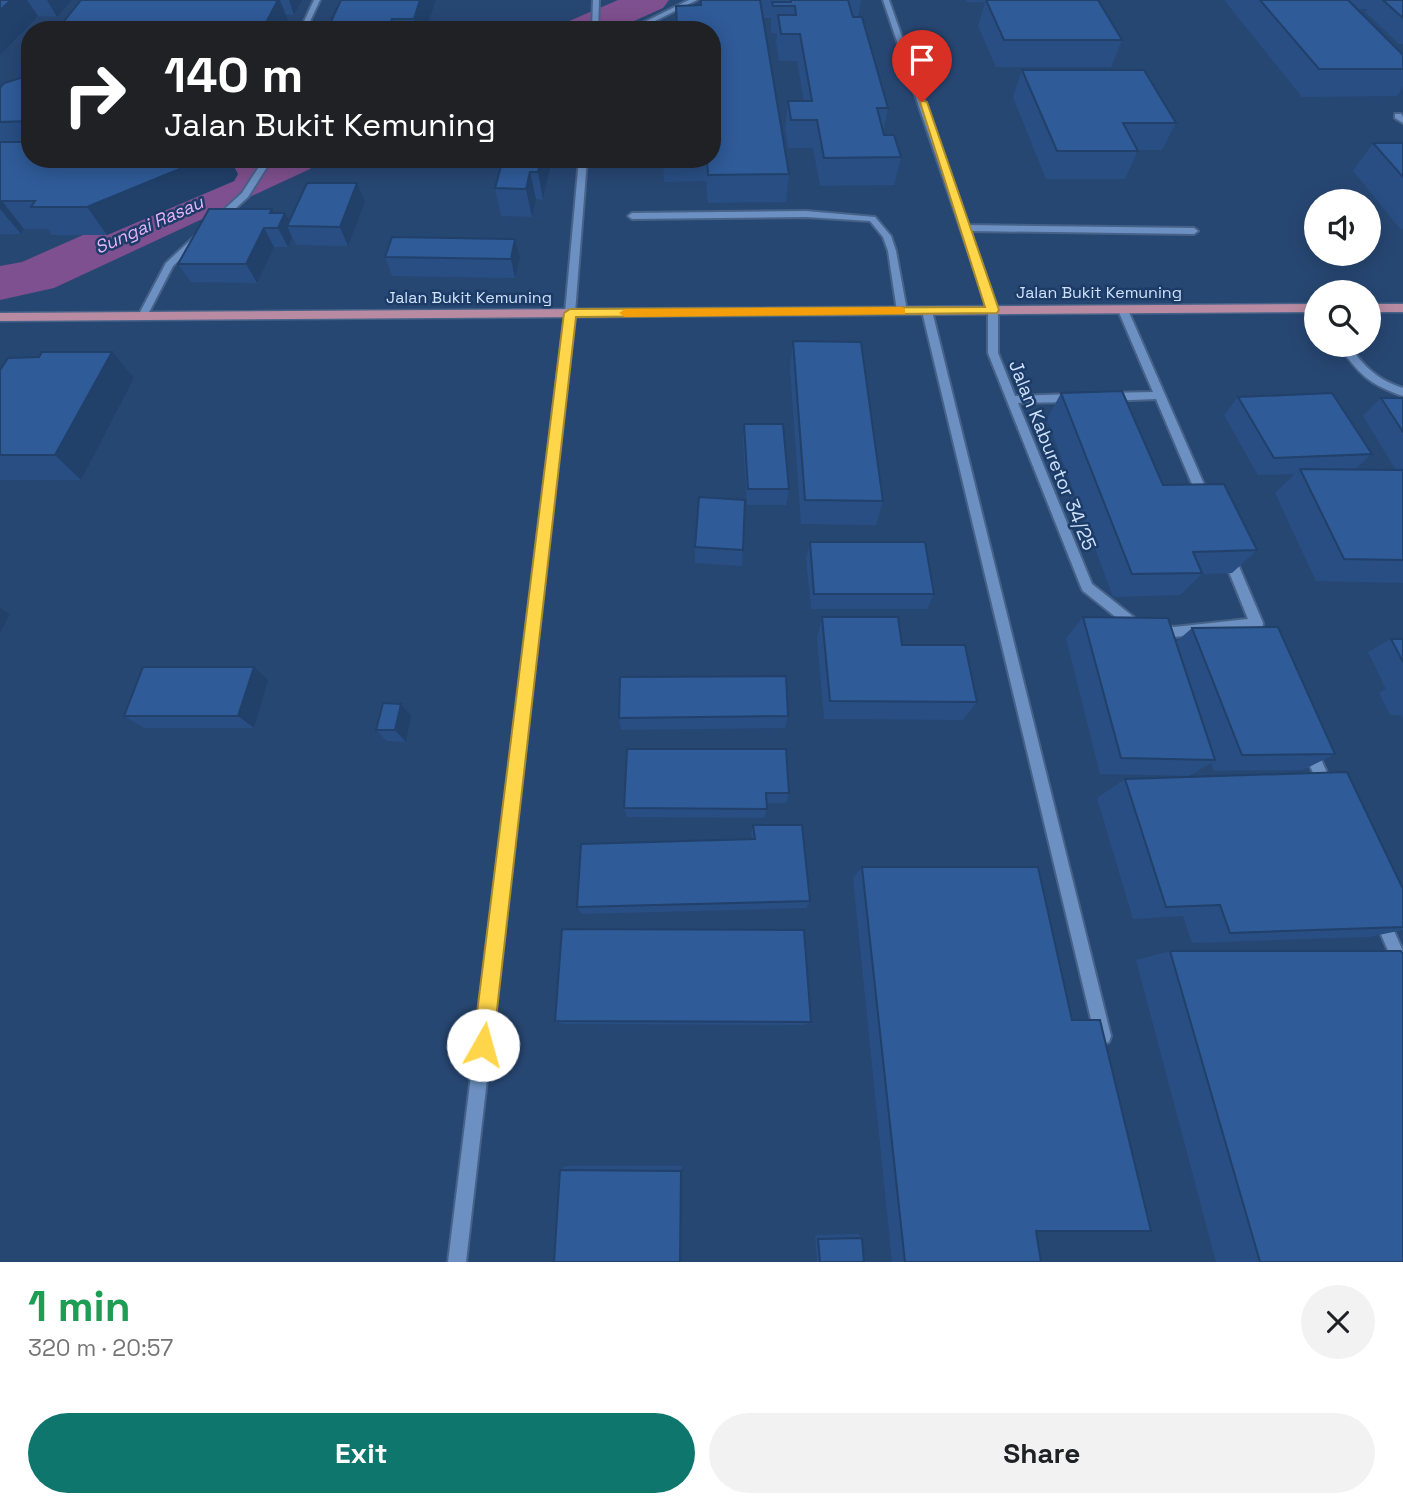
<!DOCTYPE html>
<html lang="en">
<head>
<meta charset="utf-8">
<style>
  body { margin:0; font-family:"Space Grotesk",sans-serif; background:#f2f2f2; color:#202124; height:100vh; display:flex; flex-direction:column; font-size:26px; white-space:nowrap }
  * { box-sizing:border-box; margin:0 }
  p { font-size:23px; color:#757577 }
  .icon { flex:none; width:38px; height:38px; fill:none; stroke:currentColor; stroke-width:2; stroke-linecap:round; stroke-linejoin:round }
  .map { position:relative; height:1262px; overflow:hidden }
  .panel { display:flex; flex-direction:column; background:#fff; flex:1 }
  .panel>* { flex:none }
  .banner { position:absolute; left:21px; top:21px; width:700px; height:147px; border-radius:28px; box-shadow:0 4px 18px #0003; background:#202124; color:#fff; overflow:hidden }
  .buttons { position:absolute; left:1304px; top:189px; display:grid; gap:14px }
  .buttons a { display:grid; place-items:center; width:77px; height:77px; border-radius:50%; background:#fff; box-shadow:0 4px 18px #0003; font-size:35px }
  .pin { position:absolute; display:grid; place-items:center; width:60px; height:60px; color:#fff; margin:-72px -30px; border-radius:50% 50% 50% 0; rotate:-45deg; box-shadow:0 0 7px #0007 }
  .pin .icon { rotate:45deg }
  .me { position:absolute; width:77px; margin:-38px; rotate:7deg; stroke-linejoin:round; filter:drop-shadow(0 0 5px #0008) }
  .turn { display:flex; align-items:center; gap:24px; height:147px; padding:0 28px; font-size:32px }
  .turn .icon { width:91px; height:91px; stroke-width:2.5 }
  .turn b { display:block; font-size:49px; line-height:60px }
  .round { display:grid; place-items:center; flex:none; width:74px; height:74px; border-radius:37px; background:#f2f2f2 }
  .summary { display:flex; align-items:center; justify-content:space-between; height:119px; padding:0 28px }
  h1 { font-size:42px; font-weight:700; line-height:52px; color:#1e9e55 }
  .button { display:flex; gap:14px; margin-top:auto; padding:14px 28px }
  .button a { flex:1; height:80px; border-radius:42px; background:#0f766e; color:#fff; font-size:28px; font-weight:700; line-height:80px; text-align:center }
  .button a+a { background:#f2f2f2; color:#202124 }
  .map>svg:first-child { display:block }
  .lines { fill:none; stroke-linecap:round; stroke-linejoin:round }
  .river { fill:#7f508f; fill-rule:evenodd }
  .minor-casing { stroke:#466288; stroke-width:4 }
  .major-casing { stroke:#466288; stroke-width:3 }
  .minor { fill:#6d90c2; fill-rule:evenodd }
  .major { fill:#b88ba2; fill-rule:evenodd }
  .wall { fill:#284e83 }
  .shaded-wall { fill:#21406a }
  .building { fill:#2f5b98; stroke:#21406a; stroke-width:2 }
  .route { fill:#ffd54a; stroke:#a68a30; stroke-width:2 }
  .slow { fill:#f59e0b }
  .labels { text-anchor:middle; stroke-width:5; stroke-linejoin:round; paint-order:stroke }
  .far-street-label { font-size:16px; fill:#cee1fc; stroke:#1c3c67 }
  .far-water-label { font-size:18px; font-style:italic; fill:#e8b3fb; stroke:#1c3c67 }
  .street-label { font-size:19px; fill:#cee1fc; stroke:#1c3c67 }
</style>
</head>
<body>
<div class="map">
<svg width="1403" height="1262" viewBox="0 0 1403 1262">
  <rect width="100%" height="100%" fill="#274773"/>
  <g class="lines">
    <path class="river" d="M 618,0 L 669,0 L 663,8 L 614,30 L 562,30 L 567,22 Z
      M 255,159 L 317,159 L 310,169 L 54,288 L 0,300 L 0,266 L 22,262 Z"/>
    <g class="minor-casing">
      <path id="minor" d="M 314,0 L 320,0 L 306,30 L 300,30 Z
        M 593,0 L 599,0 L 598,30 L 592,30 Z
        M 689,0 L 697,0 L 637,30 L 628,30 Z
        M 883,0 L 889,0 L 968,225 L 1194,228 L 1198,231 L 1194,234 L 970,231 L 998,310 L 998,353 L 1015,396 L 1072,394 L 1077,398 L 1072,402 L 1018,403 L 1092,584 L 1140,622 L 1142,626 L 1140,630 L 1136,631 L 1132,630 L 1083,591 L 1081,587 L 988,353 L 988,310 Z
        M 1395,114 L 1401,114 L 1403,117 L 1403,123 L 1395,118 Z
        M 264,159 L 272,159 L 248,197 L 223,220 L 217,220 L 217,216 L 242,193 Z
        M 579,159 L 587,159 L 575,313 L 466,1262 L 448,1262 L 565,313 Z
        M 806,211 L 875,217 L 891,236 L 896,251 L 907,311 L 905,313 L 899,313 L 897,311 L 888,251 L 883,237 L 870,221 L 806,217 L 632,219 L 628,216 L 632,213 Z
        M 195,236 L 202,238 L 173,266 L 146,318 L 140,318 L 138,316 L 166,263 Z
        M 1123,307 L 1128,310 L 1210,498 L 1208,501 L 1200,501 L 1198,498 L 1156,399 L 1107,401 L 1102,397 L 1107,393 L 1153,392 L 1118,310 Z
        M 927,308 L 932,311 L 1111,1036 L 1109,1042 L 1103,1044 L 1097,1042 L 1095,1036 L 922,311 Z
        M 1339,345 L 1349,345 C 1364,367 1378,380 1403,388 L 1403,396 C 1370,385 1357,373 1339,345 Z
        M 1229,552 L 1235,557 L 1263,623 L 1262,631 L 1258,632 L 1253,629 L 1174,637 L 1153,633 L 1151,629 L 1153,625 L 1157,624 L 1174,627 L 1248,619 L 1223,557 Z
        M 1310,744 L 1315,746 L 1334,788 L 1332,793 L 1327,795 L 1322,793 L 1303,750 L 1305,746 Z
        M 1381,911 L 1386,913 L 1403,951 L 1403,977 L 1398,974 L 1374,918 L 1376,913 Z"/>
    </g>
    <g class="major-casing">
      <path id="major" d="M 1316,304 L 1316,312 L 0,321 L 0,313 Z
        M 1368,304 L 1403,304 L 1403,312 L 1368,312 Z"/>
    </g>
    <use href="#minor" class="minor"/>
    <use href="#major" class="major"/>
  </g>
  <path class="wall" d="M 0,0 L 72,0 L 57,17 L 38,16 Z
    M 98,0 L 302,0 L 294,15 L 285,15 L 290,26 Z
    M 436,0 L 426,30 L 327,30 Z
    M 760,0 L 861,0 L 858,17 L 888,108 L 883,131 L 884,135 L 901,157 L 894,185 L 820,186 L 813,148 L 788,148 L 785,129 L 788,101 L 804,101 L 797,61 L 779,61 L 776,42 L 777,33 L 771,33 L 771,18 L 763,18 L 789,174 L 786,202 L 708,203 L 706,181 L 664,182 L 663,159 L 712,159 L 700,5 Z
    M 966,0 L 1098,0 L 1122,40 L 1111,67 L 996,67 L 978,26 L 985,2 L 966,2 Z
    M 1224,0 L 1403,0 L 1403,44 L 1399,44 L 1365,12 L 1367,9 L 1357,9 L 1403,55 L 1403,87 L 1397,96 L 1302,97 Z
    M 1022,70 L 1176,123 L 1162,150 L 1138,150 L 1125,179 L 1046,179 L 1013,97 Z
    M 30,75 L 30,159 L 238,174 L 234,181 L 107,235 L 52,235 L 48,229 L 24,229 L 21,234 L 0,234 L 0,88 Z
    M 1373,143 L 1403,143 L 1403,229 L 1400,229 L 1353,171 Z
    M 552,159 L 543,200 L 536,199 L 532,217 L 501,216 L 495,188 Z
    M 357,183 L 365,202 L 348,246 L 296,245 L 292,237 L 288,247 L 274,247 L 257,283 L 191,282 L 178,264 L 274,213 L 285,213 L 289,221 Z
    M 515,239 L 520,258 L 515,278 L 392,276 L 385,257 Z
    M 793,341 L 883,501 L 876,525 L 801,524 L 790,368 Z
    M 39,357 L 134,378 L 81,480 L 0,480 L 0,370 Z
    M 1061,393 L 1163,485 L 1257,550 L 1232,573 L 1202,574 L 1180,595 L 1113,597 L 1047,419 Z
    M 1238,397 L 1372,454 L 1355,469 L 1396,470 L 1363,416 L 1381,398 L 1403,398 L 1403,583 L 1316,581 L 1275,493 L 1295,474 L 1258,475 L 1224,415 Z
    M 744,424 L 789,489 L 786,505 L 747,505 L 743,442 Z
    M 810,542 L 934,594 L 927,609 L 811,609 L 806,558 Z
    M 695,547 L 743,550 L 742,566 L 695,563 Z
    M 822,617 L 902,645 L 977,702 L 963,720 L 824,719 L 817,638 Z
    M 1083,617 L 1176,642 L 1192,628 L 1335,754 L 1303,770 L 1214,771 L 1211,763 L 1189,776 L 1100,774 L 1066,638 Z
    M 1391,639 L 1403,639 L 1403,719 L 1401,715 L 1390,715 L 1379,693 L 1386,689 L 1368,652 Z
    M 268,680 L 254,728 L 144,728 L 124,716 Z
    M 401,704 L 411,716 L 406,742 L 387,741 L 376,730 Z
    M 788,716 L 785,728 L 621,730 L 619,718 Z
    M 627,749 L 789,793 L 786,803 L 766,803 L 767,809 L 764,818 L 627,817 L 624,808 Z
    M 1125,779 L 1403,889 L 1403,930 L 1369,937 L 1192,943 L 1183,916 L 1133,919 L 1097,798 Z
    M 753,825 L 810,901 L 806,908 L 582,914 L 577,907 L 752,839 L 751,834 Z
    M 862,867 L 1036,1231 L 1041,1262 L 892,1262 L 853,878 Z
    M 1170,951 L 1403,1262 L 1216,1262 L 1136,960 Z
    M 555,1021 L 811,1022 L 804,1025 L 563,1024 Z
    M 566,1166 L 682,1166 L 681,1262 L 560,1170 Z
    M 858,1234 L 862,1238 L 864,1262 L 817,1262 L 815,1235 Z"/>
  <path class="shaded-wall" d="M 11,0 L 27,0 L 38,16 L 0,55 L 0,10 Z
    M 47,0 L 72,0 L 57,17 Z
    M 278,0 L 280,0 L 290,26 L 287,30 L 262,30 Z
    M 289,0 L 302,0 L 294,15 Z
    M 420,0 L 436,0 L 426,30 L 417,30 L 414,19 Z
    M 392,19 L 395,30 L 388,30 Z
    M 204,159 L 230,159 L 238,174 L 234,181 L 107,235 L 87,207 Z
    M 541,159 L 552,159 L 543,200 L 538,172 Z
    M 530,172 L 536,199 L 532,217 L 526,189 Z
    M 357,183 L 365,202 L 348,246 L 340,227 Z
    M 2,201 L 24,229 L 21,234 L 0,209 L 0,204 Z
    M 272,209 L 280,224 L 285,213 L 292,226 L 287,226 L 292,237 L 288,247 L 270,213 Z
    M 264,228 L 274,247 L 257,283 L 246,264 Z
    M 515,239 L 520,258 L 515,278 L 511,259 Z
    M 112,352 L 134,378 L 81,480 L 55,455 Z
    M 0,608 L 10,614 L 0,633 Z
    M 254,667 L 268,680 L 254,728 L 238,716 Z
    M 401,704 L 411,716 L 406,742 L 395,730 Z
    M 682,1166 L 681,1262 L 680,1262 L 681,1171 Z"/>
  <path class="building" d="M 0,0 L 11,0 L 0,10 Z
    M 81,0 L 278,0 L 262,30 L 57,30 Z
    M 341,0 L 420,0 L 414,19 L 392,19 L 388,30 L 327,30 Z
    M 701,0 L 760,0 L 789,174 L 708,175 L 707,159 L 712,159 L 712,30 L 677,30 L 676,6 L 701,5 Z
    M 791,0 L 848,0 L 853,17 L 862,17 L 888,108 L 877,108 L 884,135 L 894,135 L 901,157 L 824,158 L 817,120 L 791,120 L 788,101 L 812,101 L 800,34 L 781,34 L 778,15 L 796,15 L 795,6 L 773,6 L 772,2 L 791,2 Z
    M 986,0 L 1098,0 L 1122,40 L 1004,40 Z
    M 1260,0 L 1348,0 L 1403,55 L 1403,69 L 1319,69 Z
    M 1383,0 L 1403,0 L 1403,18 Z
    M 1022,70 L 1144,70 L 1176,123 L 1123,123 L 1138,151 L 1057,151 Z
    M 30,75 L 30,121 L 0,122 L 0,88 L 4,83 Z
    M 0,142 L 30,142 L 30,159 L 204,159 L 87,207 L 31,207 L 35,201 L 2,201 L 0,204 Z
    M 1373,143 L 1403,143 L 1403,177 Z
    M 503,159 L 541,159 L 538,172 L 530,172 L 526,189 L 495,188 Z
    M 307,183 L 357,183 L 340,227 L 287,226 Z
    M 209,209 L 272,209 L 270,213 L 285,213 L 278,228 L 264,228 L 246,264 L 178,264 Z
    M 392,237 L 515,239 L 511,259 L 385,257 Z
    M 793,341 L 861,342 L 883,501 L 805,500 Z
    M 42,352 L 112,352 L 55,455 L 0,455 L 0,370 L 8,358 L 39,357 Z
    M 1122,391 L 1163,485 L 1224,484 L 1257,550 L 1193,552 L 1202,573 L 1132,574 L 1061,393 Z
    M 1332,393 L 1372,454 L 1274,458 L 1238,397 Z
    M 1381,398 L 1403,398 L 1403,432 Z
    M 744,424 L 783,424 L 789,489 L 748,489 Z
    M 1300,469 L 1403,470 L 1403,560 L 1344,559 Z
    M 699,497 L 745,500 L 743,550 L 695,547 Z
    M 810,542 L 925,542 L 934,594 L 814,594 Z
    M 822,617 L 898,617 L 902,645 L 965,645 L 977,702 L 830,701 Z
    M 1083,617 L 1168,618 L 1215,760 L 1121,758 Z
    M 1278,627 L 1335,754 L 1242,755 L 1192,628 Z
    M 1391,639 L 1403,639 L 1403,662 Z
    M 143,667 L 254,667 L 238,716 L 124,716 Z
    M 786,676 L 788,716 L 619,718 L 620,677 Z
    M 383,703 L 401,704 L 395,730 L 376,730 Z
    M 627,749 L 786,749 L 789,793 L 766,793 L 767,809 L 624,808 Z
    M 1347,772 L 1403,889 L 1403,927 L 1230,933 L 1220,905 L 1166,907 L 1125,779 Z
    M 753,825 L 802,825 L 810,901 L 577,907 L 581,844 L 755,839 Z
    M 862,867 L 1038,867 L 1072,1020 L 1100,1020 L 1151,1231 L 1036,1231 L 1041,1262 L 905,1262 Z
    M 562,929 L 804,930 L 811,1022 L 555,1021 Z
    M 1170,951 L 1401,951 L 1403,954 L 1403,1262 L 1260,1262 Z
    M 560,1170 L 681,1171 L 680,1262 L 554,1262 Z
    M 862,1238 L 864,1262 L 820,1262 L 818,1239 Z"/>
  <path class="route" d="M 919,99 L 927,102 L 999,310 L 997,313 L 576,317 L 493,1045 L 490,1053 L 483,1056 L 476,1053 L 473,1045 L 564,313 L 570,309 L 985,307 Z"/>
  <path class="slow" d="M 901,307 L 905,308 L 905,314 L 625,317 L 619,313 L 625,309 Z"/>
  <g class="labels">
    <g class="far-street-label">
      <text x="1099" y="298">Jalan Bukit Kemuning</text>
      <text x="469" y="303">Jalan Bukit Kemuning</text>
    </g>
    <g class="far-water-label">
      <text transform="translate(149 225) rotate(-24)" y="6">Sungai Rasau</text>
    </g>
    <g class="street-label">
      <text transform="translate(1053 455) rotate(68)" y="7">Jalan Kaburetor 34/25</text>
    </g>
  </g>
</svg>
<div class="buttons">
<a><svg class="icon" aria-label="sound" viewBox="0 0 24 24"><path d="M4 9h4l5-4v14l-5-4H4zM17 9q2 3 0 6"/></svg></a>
<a><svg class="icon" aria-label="search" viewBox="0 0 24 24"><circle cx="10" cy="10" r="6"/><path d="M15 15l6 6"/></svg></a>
</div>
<div class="pin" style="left:922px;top:102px;background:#d93025"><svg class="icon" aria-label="arrive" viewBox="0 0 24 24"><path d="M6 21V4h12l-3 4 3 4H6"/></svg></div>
<svg class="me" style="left:483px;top:1045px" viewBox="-20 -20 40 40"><circle r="19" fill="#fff"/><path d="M0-13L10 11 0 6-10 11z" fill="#ffd54a"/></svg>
<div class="banner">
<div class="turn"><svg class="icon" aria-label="right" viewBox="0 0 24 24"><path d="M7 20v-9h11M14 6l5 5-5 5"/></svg><div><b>140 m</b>Jalan Bukit Kemuning</div></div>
</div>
</div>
<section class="panel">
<div class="summary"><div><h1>1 min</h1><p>320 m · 20:57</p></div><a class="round"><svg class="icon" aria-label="close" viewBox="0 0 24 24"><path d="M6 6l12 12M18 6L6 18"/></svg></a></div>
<div class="button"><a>Exit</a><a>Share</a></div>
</section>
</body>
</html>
